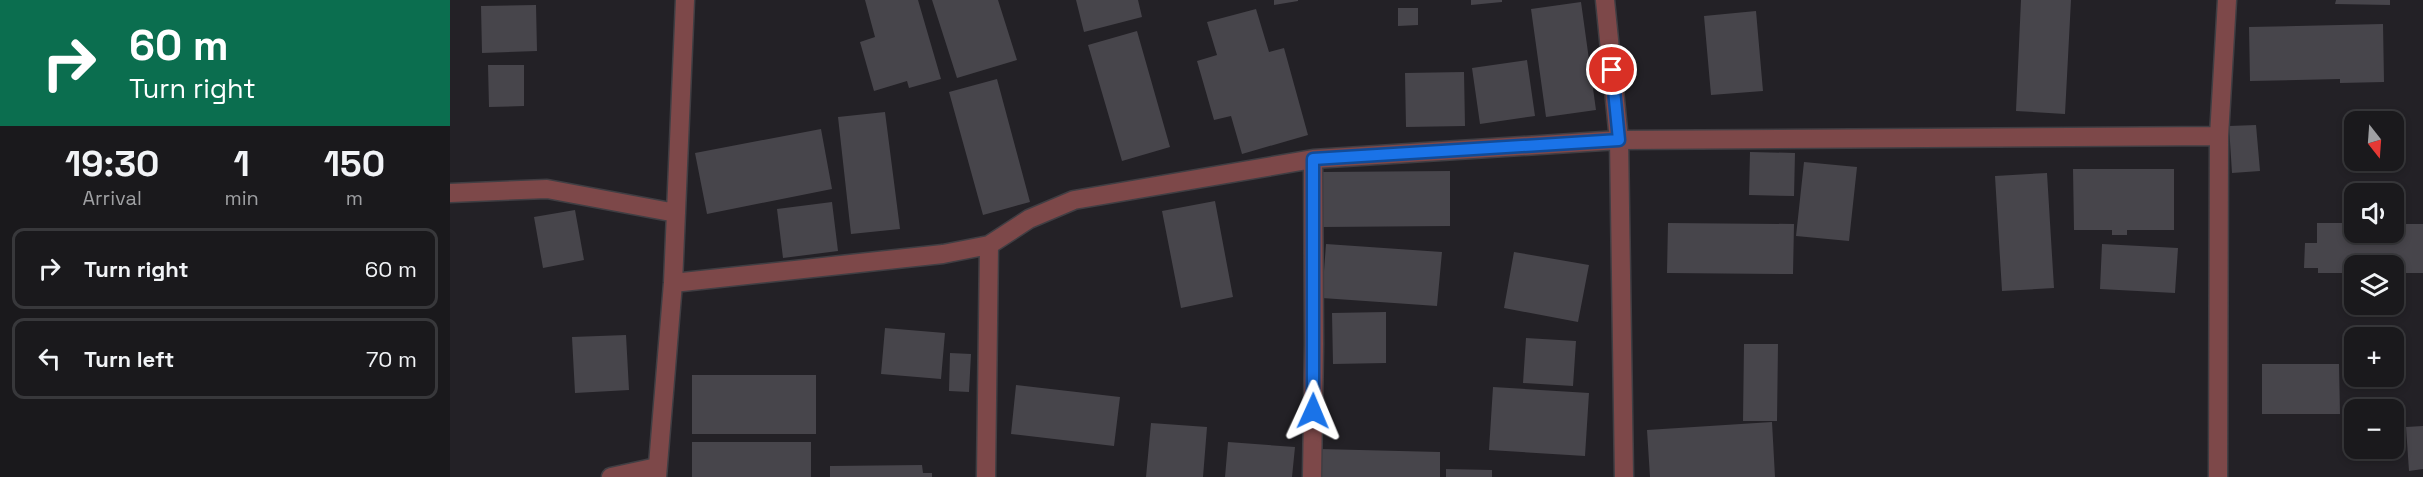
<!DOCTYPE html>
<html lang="en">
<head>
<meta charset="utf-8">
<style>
  body { margin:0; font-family:"Space Grotesk",sans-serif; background:#232225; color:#f1f3f6; height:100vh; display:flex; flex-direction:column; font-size:22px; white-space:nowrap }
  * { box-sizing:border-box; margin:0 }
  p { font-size:20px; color:#9fa0a3 }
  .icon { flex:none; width:33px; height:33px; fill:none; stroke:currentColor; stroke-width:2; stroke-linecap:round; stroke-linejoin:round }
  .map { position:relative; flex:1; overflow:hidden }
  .details { display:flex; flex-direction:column; background:#1a191c; width:450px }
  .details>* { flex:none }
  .top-card { background:#0b6e4f; color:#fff; overflow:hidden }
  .needle { width:39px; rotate:163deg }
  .fabs { position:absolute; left:1894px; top:111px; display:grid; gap:12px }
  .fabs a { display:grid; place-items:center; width:60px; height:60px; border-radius:12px; background:#1a191c; box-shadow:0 3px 9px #0003,0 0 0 2px #38383b; font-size:30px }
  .pin { position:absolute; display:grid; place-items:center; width:51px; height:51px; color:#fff; margin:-26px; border:3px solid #fff; border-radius:50%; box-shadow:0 2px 6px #0007 }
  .me { position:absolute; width:66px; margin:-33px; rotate:1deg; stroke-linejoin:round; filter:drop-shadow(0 0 4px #0008) }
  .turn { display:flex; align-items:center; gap:21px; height:126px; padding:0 30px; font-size:27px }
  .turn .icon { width:78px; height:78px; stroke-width:2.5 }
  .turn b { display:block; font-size:42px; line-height:51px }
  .eta { display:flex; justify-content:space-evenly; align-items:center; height:102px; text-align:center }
  .eta b { font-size:36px; font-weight:800; line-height:42px }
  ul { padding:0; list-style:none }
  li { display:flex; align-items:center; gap:18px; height:81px; margin:0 12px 9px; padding:0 18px; border:3px solid #38383b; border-radius:12px }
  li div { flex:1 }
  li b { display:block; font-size:22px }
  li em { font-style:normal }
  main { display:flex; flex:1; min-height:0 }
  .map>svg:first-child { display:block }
  .building { fill:#47454b }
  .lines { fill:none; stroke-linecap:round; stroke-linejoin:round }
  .minor-casing { stroke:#403e43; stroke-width:21 }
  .minor { stroke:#7d4849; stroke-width:18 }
  .route-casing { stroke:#114b97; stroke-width:15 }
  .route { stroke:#1a73e8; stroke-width:10 }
</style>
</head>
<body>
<main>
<section class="details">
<div class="top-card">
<div class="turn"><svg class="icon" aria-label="right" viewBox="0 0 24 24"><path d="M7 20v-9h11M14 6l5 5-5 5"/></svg><div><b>60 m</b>Turn right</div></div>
</div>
<div class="eta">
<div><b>19:30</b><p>Arrival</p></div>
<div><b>1</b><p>min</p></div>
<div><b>150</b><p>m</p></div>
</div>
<ul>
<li><svg class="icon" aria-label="right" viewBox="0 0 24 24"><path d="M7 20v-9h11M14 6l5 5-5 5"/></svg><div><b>Turn right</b></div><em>60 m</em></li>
<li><svg class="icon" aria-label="left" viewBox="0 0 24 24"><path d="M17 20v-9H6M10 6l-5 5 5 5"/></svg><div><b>Turn left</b></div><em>70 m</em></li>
</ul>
</section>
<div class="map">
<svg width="1973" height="477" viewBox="0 0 1973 477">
  <rect width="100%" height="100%" fill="#232126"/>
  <path class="building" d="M 415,0 L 468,0 L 491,79 L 459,88 L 457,81 L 424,91 L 410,42 L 425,37 Z
    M 482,0 L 548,0 L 567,60 L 507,78 Z
    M 626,0 L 688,0 L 692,17 L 634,32 Z
    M 824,0 L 848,0 L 848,1 L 824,5 Z
    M 1021,0 L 1052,0 L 1052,2 L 1021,5 Z
    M 1571,0 L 1621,0 L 1615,114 L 1566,111 Z
    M 1886,0 L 1940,0 L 1940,5 L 1885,4 Z
    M 1131,2 L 1146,110 L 1096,117 L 1081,9 Z
    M 86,5 L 87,51 L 32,53 L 31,6 Z
    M 948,8 L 968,8 L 968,25 L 948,26 Z
    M 806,9 L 819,52 L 834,48 L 858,135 L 792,154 L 781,116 L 764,120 L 747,61 L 767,55 L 757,22 Z
    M 1306,11 L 1313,91 L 1261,95 L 1254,16 Z
    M 1933,24 L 1934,82 L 1890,83 L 1890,79 L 1800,81 L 1799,27 Z
    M 687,31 L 720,147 L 672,161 L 638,45 Z
    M 1077,60 L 1085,116 L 1030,124 L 1022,68 Z
    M 38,65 L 74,65 L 74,106 L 39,107 Z
    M 1014,72 L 1015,126 L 956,127 L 955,73 Z
    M 547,79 L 580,202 L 533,215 L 499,92 Z
    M 435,112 L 450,229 L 401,234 L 388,117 Z
    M 1806,125 L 1810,171 L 1782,173 L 1779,126 Z
    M 371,129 L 382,189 L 257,214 L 245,153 Z
    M 1300,152 L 1345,153 L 1344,196 L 1299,195 Z
    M 1354,162 L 1407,167 L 1399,241 L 1346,236 Z
    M 1623,169 L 1724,169 L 1724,230 L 1677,230 L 1677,235 L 1662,235 L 1662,230 L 1624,230 Z
    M 1000,171 L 1000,226 L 873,227 L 873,172 Z
    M 1597,173 L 1604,288 L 1552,291 L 1545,176 Z
    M 765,201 L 783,297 L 731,308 L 712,211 Z
    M 382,202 L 388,251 L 333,258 L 327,209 Z
    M 125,210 L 134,260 L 93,268 L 84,217 Z
    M 1218,223 L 1344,224 L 1343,274 L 1217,273 Z
    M 1867,223 L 1905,223 L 1905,232 L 1944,232 L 1944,224 L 1973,224 L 1973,273 L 1944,273 L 1944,266 L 1905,266 L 1905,273 L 1868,273 L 1868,268 L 1854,268 L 1855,243 L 1867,243 Z
    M 876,244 L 992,252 L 987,306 L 872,298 Z
    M 1652,244 L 1728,248 L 1725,293 L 1650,289 Z
    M 1064,252 L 1139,265 L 1128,322 L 1054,308 Z
    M 936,312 L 936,363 L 883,364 L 882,313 Z
    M 435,328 L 495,333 L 491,379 L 431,374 Z
    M 176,335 L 179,390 L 125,393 L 122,337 Z
    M 1076,338 L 1126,341 L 1123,386 L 1073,383 Z
    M 1294,344 L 1328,344 L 1327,421 L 1293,421 Z
    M 500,353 L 521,354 L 519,392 L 499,391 Z
    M 1812,364 L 1889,364 L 1890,414 L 1812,414 Z
    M 242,375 L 366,375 L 366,434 L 242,434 Z
    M 566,385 L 670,397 L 664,446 L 561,434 Z
    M 1043,387 L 1139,393 L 1135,456 L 1039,450 Z
    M 1322,422 L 1325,477 L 1200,477 L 1197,430 Z
    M 701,423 L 757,427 L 753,477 L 696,477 Z
    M 1973,426 L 1973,469 L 1959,471 L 1956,427 Z
    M 242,442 L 361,442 L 361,477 L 242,477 Z
    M 778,442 L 845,447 L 842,477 L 775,477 Z
    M 870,449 L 990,452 L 990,477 L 869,477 Z
    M 472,465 L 473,473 L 482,473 L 482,477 L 380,477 L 380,466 Z
    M 996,469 L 1042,470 L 1042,477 L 996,477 Z"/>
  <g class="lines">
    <g class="minor-casing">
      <path id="minor" d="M 1155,0 L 1169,140 L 1174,477
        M 0,193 L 97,189 L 226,213
        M 223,283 L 493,254 L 539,245 L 579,219 L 624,200 L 863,159 L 1169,140 L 1769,136
        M 161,477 L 207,467
        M 207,477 L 223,283 L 235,0
        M 536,477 L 539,245
        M 862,477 L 864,344 L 863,159
        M 1768,477 L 1769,136 L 1777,0"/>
    </g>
    <use href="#minor" class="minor"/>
  </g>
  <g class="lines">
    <g class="route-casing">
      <path id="route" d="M 863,411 L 863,159 L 1169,140 L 1162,70"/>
    </g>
    <use href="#route" class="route"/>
  </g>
</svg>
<div class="fabs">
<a><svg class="needle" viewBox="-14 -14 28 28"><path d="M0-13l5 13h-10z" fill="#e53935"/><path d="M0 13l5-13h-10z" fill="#9fa0a3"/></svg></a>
<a><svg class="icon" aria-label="sound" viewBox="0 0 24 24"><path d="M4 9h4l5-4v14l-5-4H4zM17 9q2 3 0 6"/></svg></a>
<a><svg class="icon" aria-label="layers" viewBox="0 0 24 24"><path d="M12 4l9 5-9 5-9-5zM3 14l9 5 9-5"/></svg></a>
<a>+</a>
<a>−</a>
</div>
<div class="pin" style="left:1162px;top:70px;background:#d93025"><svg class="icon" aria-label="arrive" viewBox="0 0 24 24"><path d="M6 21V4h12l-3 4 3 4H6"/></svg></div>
<svg class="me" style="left:863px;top:411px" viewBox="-20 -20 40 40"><path d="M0-17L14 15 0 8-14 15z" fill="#1a73e8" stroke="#fff" stroke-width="4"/></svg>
</div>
</main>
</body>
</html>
